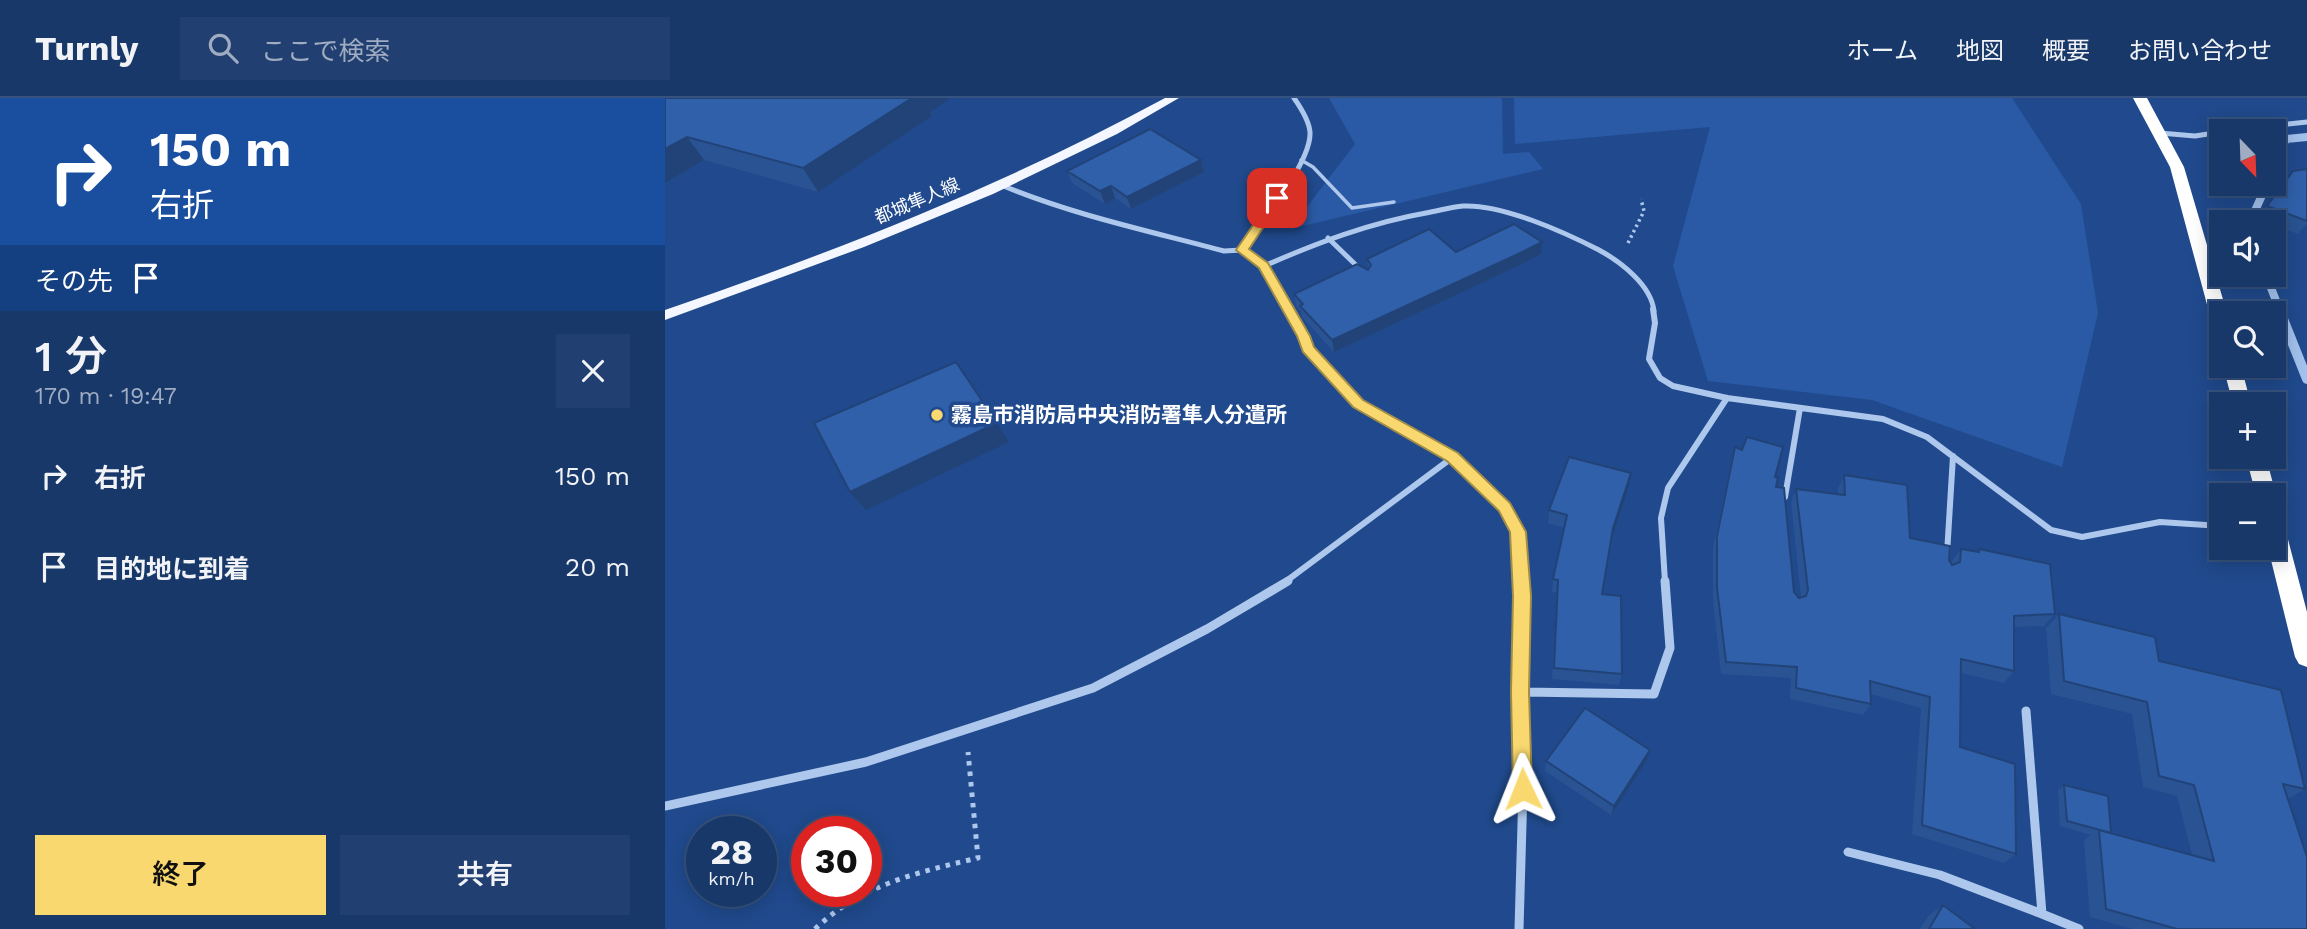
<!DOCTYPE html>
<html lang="ja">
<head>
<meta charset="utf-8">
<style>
  body { margin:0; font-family:"Work Sans","Noto Sans JP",sans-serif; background:#213f70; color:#f1f3f6; height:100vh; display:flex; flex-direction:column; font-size:26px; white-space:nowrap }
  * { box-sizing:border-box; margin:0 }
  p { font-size:23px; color:#9facc1 }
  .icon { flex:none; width:38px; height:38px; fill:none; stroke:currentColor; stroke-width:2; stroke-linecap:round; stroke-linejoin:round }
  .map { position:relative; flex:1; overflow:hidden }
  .details { display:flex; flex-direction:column; background:#18386a; width:665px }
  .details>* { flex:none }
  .top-card { background:#1a4fa0; color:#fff; overflow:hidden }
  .needle { width:46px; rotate:157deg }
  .controls { position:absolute; left:1544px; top:21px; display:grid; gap:14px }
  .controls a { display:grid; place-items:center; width:77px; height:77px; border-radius:0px; background:#18386a; box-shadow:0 4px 18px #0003,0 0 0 2px #36527e; font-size:35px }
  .speed { position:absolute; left:21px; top:718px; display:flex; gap:14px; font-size:35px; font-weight:700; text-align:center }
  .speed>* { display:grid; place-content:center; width:91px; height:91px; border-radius:50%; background:#18386a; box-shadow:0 4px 18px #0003,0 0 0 2px #36527e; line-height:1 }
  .speed small { font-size:18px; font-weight:400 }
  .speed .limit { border:10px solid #d22; background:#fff; color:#111 }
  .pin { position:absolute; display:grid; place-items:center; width:60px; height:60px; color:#fff; margin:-30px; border-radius:14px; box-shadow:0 4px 10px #0006 }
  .me { position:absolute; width:77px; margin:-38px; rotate:358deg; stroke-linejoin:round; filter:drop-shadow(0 0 5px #0008) }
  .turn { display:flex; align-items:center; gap:24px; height:147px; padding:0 35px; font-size:32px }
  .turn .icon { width:91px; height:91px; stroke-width:2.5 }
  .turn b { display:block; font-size:49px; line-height:60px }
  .then { display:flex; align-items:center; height:66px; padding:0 35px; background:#0003; gap:14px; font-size:26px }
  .round { display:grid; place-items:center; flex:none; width:74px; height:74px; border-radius:0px; background:#213f70 }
  .overview { display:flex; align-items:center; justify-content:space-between; height:119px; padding:0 35px }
  h1 { font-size:42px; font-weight:600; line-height:52px }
  .primary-button { display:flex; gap:14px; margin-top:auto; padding:14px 35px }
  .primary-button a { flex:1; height:80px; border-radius:0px; background:#f9d96f; color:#111; font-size:28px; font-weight:600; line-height:80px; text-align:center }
  .primary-button a+a { background:#213f70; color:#f1f3f6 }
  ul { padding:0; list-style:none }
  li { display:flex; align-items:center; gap:21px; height:91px; padding:0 35px }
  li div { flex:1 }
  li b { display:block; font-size:26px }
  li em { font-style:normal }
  header { display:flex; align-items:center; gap:42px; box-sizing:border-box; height:98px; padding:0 35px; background:#18386a; border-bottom:2px solid #36527e }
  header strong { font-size:33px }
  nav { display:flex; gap:38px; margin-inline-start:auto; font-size:24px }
  .search { width:490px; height:63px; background:#213f70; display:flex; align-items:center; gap:18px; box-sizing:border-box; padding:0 24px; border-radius:0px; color:#9facc1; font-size:26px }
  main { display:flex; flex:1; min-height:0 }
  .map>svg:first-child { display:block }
  .green { fill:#2a5aa5 }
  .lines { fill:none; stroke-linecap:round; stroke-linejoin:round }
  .stream-far1 { stroke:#a2c1ed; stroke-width:8 }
  .stream { stroke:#a2c1ed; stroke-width:10 }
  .path-far1 { stroke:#aec7ec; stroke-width:3.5; stroke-dasharray:2.5 3.5; stroke-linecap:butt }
  .path { stroke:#aec7ec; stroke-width:5; stroke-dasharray:4.5 6; stroke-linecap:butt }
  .lane { stroke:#aec7ec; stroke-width:3.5 }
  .street-far2 { stroke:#aec7ec; stroke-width:5 }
  .street-far1 { stroke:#aec7ec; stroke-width:6 }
  .street { stroke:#aec7ec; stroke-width:9 }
  .primary { fill:#f4f7ff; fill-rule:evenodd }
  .highway { fill:#fff; fill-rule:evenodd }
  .wall { fill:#295392 }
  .shaded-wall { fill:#224377 }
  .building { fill:#3060aa; stroke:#224377; stroke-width:2 }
  .route { fill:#f9d96f; stroke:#a28d48; stroke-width:2 }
  .poi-dot { fill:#f9d96f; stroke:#204a8d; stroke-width:2.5 }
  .labels { text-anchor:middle; stroke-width:7; stroke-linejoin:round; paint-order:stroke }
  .far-street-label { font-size:18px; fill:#fff; stroke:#204a8d }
  .poi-label { font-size:21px; font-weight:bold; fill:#fff; stroke:#204a8d; text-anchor:start }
</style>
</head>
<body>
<header>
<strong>Turnly</strong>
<div class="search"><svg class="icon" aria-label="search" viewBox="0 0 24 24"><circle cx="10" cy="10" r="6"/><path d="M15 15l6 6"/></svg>ここで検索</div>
<nav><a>ホーム</a><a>地図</a><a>概要</a><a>お問い合わせ</a></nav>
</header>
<main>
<section class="details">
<div class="top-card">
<div class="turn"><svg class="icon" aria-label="right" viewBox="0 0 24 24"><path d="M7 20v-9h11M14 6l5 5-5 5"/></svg><div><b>150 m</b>右折</div></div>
<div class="then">その先<svg class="icon" aria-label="arrive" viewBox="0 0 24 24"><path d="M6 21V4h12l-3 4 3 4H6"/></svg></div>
</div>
<div class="overview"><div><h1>1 分</h1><p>170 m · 19:47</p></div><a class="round"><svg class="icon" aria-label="close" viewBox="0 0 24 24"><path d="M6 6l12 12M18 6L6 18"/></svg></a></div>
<ul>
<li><svg class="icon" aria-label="right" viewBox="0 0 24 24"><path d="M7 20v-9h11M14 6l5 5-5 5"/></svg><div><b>右折</b></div><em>150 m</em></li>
<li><svg class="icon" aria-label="arrive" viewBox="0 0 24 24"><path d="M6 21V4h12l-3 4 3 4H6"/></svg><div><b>目的地に到着</b></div><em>20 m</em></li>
</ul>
<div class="primary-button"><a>終了</a><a>共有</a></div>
</section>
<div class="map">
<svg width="1642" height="831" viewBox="0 0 1642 831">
  <rect width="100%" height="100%" fill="#204a8d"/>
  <path class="green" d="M 664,0 L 837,0 L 838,56 L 864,54 L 878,71 L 625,131 L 690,46 Z
    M 849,0 L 1347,0 L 1416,106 L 1433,215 L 1397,369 L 1207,302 L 1043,283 L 1008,168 L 1045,29 L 850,46 Z"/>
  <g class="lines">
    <path class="stream-far1" d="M 1608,71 L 1621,41 L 1642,39
      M 1585,124 L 1602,86
      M 1601,177 L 1615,213"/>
    <path class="stream" d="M 1614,211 L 1642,281"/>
    <path class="path-far1" d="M 963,145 L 979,113 L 976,101"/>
    <path class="path" d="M 150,831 C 196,787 253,774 313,760 L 303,654"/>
    <path class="lane" d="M 636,62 L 648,69 L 687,110 L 729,104"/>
    <path class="street-far2" d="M 1561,33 L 1642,24
      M 1495,35 L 1530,38 L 1556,34
      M 336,87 C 408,117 484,133 559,153 L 577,152
      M 663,140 L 695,171
      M 599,168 C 652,145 704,125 761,115 C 773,113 786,109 798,108 C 837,106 899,134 934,152 C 956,164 986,187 989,213
      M 625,213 L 599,168 L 577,152 C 595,128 647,63 645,34 C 644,22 636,10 629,0"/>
    <path class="street-far1" d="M 624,211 L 643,251 L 693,305 L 788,359 L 839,409 L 853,434 L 856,484
      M 988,211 L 990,225 L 984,261 L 995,280 L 1008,288 L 1062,300 L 1218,321 L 1262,339 L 1386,432 L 1417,439 L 1495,424 L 1556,428
      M 1120,399 L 1135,310
      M 1282,456 L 1288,358
      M 620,484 L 788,359
      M 1000,484 L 996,420 L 1003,390 L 1062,300"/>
    <path class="street" d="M 855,594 L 989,596 L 1005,550 L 1000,483
      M 1361,613 L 1377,816 L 1414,831
      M 0,708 L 201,664 L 428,590 L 542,531 L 623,483
      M 1183,754 L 1275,777 L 1377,816
      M 854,831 L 858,691 L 856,483"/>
    <path class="primary" d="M 500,0 L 514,0 L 452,36 L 328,96 L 199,149 L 0,222 L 0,212 C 172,153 340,87 500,0 Z"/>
    <path class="highway" d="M 1468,0 L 1482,0 L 1519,69 L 1562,215 L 1556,215 L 1556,231 L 1547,225 L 1505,69 Z
      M 1558,268 L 1576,268 L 1586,306 L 1568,306 Z
      M 1581,359 L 1601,359 L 1611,397 L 1608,403 L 1608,397 L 1591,397 Z
      M 1608,418 L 1615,420 L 1619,426 L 1642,514 L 1642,569 L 1634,566 L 1630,559 L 1603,450 L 1608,450 Z"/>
  </g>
  <path class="wall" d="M 0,0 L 265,14 L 267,18 L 153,94 L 39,62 L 0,85 Z
    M 536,62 L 539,74 L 466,111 L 450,100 L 440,106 L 407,85 L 402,73 Z
    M 1642,71 L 1642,125 L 1633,136 L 1608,127 L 1608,124 L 1601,124 L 1593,121 L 1628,73 Z
    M 791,154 L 876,156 L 853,168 L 669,254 L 637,219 L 636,213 L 631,208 L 629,196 L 703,172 L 702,161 Z
    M 1070,349 L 1110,379 L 1129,494 L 1134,500 L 1136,499 L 1126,404 L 1131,391 L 1173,396 L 1173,390 L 1179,377 L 1245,440 L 1284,462 L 1287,467 L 1287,463 L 1296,451 L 1311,454 L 1314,451 L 1390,516 L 1379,528 L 1349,529 L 1349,573 L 1339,585 L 1296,575 L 1295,649 L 1351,756 L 1339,765 L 1247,736 L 1256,610 L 1206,596 L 1206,606 L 1198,617 L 1125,601 L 1126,580 L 1056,576 L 1048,502 L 1048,450 L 1066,362 Z
    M 966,375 L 964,388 L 946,442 L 937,496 L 957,576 L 954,587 L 887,581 L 892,494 L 887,494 L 888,481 L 899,430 L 883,425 L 884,412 Z
    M 1394,516 L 1494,563 L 1640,691 L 1623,701 L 1642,831 L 1467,831 L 1425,819 L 1419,742 L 1426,737 L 1395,728 L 1393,692 L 1399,687 L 1446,735 L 1527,757 L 1512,698 L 1478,689 L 1467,616 L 1386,596 L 1381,530 Z
    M 985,652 L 982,662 L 946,717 L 880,673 L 881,663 Z
    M 1278,807 L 1310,831 L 1255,831 L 1263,818 Z"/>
  <path class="shaded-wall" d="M 247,0 L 286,0 L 265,14 L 267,18 L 153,94 L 138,70 Z
    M 22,39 L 39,62 L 0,85 L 0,51 Z
    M 536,62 L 539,74 L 466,111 L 462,99 Z
    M 446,88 L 450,100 L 440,106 L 435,93 Z
    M 877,144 L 876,156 L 853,168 L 669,254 L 667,242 Z
    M 332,325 L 344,344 L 201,412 L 185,394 Z
    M 966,375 L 964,388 L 946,443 L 948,430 Z
    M 985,652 L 982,662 L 946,717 L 949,708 Z"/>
  <path class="building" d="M 0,0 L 247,0 L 138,70 L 22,39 L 0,51 Z
    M 485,31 L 536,62 L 462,99 L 446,88 L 435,93 L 402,73 Z
    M 1642,71 L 1642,123 L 1602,108 L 1628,73 Z
    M 849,126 L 877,144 L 853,156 L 667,242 L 635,208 L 638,206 L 629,196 L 692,166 L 703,172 L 706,167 L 702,161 L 764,131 L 791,154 Z
    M 291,264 L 332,325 L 185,394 L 149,325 Z
    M 1082,339 L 1118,349 L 1110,379 L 1113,379 L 1111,389 L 1119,390 L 1129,494 L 1134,500 L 1141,498 L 1143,492 L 1131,391 L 1180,397 L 1179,377 L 1242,387 L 1245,440 L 1285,448 L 1284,462 L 1287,467 L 1295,464 L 1296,451 L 1314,454 L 1314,451 L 1385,466 L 1390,516 L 1349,518 L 1349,573 L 1296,561 L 1295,649 L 1350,666 L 1351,756 L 1257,727 L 1265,599 L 1205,583 L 1206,606 L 1131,590 L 1132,569 L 1061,564 L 1052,490 L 1052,438 L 1070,349 L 1077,352 Z
    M 904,359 L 966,375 L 948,430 L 937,496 L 956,498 L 957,576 L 889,570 L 893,482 L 888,481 L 902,417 L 884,412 Z
    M 1394,516 L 1490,539 L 1494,563 L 1616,592 L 1640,691 L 1618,686 L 1642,759 L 1642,831 L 1512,831 L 1441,811 L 1434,732 L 1549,763 L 1529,687 L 1494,678 L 1482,604 L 1399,583 Z
    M 920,610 L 985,652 L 949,708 L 881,663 Z
    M 1399,687 L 1443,698 L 1446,735 L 1402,723 Z
    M 1278,807 L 1310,831 L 1264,831 Z"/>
  <path class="route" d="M 608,98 L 618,100 L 584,151 L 603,165 L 645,238 L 649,249 L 698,302 L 793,355 L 845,405 L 861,434 L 866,498 L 864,594 L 867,691 L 864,698 L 858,701 L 851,698 L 848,691 L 846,594 L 848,498 L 845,434 L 834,413 L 782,363 L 688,309 L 638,254 L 632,238 L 594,170 L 571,152 Z"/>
  <circle class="poi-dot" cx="272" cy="317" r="7"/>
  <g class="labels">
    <g class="far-street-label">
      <text transform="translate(252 103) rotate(-23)" y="6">都城隼人線</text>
    </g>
    <g class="poi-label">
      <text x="286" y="324">霧島市消防局中央消防署隼人分遣所</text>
    </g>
  </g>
</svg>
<div class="controls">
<a><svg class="needle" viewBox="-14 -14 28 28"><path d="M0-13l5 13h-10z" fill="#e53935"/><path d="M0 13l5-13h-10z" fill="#9facc1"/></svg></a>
<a><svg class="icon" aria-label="sound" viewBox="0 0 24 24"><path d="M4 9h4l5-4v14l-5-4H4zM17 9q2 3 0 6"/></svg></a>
<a><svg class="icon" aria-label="search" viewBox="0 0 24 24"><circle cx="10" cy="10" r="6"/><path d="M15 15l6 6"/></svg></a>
<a>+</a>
<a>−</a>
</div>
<div class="speed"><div>28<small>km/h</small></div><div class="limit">30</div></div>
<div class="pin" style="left:612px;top:100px;background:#d93025"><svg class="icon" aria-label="arrive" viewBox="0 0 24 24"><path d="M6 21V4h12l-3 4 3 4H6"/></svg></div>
<svg class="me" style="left:858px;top:691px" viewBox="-20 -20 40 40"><path d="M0-17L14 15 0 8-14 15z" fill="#f9d96f" stroke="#fff" stroke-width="4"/></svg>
</div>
</main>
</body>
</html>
